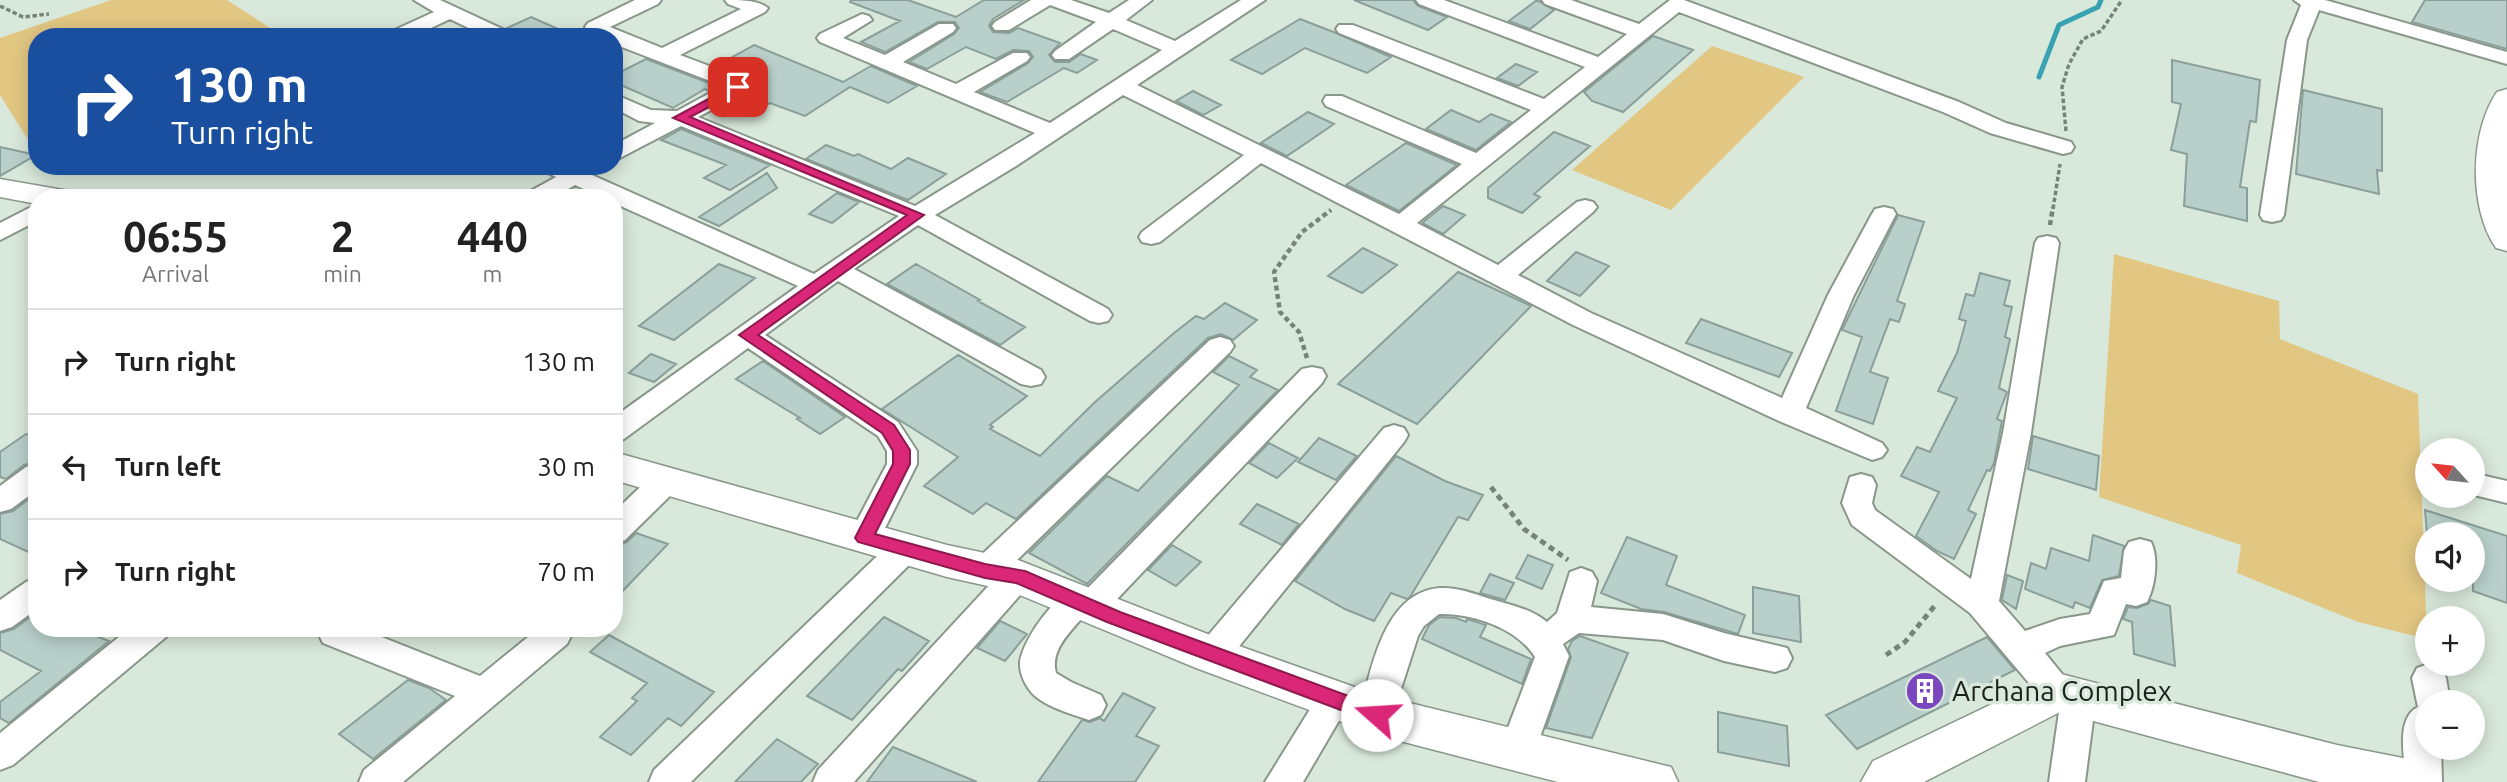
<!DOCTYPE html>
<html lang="en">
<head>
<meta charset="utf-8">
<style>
  body { margin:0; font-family:Ubuntu,sans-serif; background:#f6f6f6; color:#222; height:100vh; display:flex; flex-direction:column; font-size:26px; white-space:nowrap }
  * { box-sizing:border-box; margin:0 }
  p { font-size:23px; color:#767676 }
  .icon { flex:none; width:38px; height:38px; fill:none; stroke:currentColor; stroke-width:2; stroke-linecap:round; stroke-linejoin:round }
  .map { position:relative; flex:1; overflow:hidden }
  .details { position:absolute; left:28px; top:189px; width:595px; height:448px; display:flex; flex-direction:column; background:#fff; border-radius:28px; box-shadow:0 4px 18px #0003 }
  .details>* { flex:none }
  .guide { position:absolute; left:28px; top:28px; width:595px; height:147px; border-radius:28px; box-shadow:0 4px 18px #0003; background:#1a4fa0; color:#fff; overflow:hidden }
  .needle { width:46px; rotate:297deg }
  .controls { position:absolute; left:2415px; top:438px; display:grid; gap:14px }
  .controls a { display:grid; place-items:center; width:70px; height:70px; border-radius:50%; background:#fff; box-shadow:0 4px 18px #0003; font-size:35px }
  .pin { position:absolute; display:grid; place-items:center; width:60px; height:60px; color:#fff; margin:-30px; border-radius:14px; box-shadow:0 4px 10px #0006 }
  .me { position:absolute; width:77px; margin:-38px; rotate:289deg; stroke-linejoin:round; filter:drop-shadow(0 0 5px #0008) }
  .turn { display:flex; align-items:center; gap:24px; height:147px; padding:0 28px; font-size:32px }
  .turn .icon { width:91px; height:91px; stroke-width:2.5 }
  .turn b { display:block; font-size:49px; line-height:60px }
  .eta { display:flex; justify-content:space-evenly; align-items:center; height:119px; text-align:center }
  .eta b { font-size:42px; font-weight:700; line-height:49px }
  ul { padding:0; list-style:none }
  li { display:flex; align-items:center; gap:21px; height:105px; padding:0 28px; border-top:2px solid #e0e0e0 }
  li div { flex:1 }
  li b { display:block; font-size:26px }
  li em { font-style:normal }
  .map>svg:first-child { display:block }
  .green { fill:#e2c783 }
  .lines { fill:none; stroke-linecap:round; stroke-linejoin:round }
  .stream { stroke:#38a2b2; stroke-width:5 }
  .building { fill:#b9d0ca; stroke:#8a9f9a; stroke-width:2 }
  .minor-casing { stroke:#88978a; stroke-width:4 }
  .major-casing { stroke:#88978a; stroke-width:3 }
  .path-far2 { stroke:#778279; stroke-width:3.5; stroke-dasharray:4.5 2.5; stroke-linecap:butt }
  .path-far1 { stroke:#778279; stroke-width:4.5; stroke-dasharray:5 3.5; stroke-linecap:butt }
  .path { stroke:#778279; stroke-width:5; stroke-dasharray:6 4.5; stroke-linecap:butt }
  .minor { fill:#fff; fill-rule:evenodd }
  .major { fill:#fff; fill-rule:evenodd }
  .route { fill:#db2777; stroke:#8e194d; stroke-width:2 }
  .labels { text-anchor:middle; stroke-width:7; stroke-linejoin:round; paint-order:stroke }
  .near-poi-label { font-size:28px; fill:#1a201b; stroke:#d8e8da; text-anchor:start }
</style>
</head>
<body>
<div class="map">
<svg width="2507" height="782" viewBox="0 0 2507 782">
  <rect width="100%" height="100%" fill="#d8e8da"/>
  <path class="green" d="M 111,0 L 227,0 L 284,37 L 37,37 L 37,154 L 0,95 L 0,38 Z
    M 1712,46 L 1804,77 L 1671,210 L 1572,170 Z
    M 2114,254 L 2279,301 L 2280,339 L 2418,394 L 2427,639 L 2358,622 L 2237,573 L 2241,545 L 2099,497 Z"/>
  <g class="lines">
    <path class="stream" d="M 2039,77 L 2059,25 L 2098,7 L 2101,0"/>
  </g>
  <path class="building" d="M 851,0 L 908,0 L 956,17 L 984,0 L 1024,0 L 993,19 L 989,26 L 993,32 L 1009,33 L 1018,28 L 1060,43 L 1049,55 L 1055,62 L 1069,62 L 1081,54 L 1097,60 L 1077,73 L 1064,68 L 1007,102 L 980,92 L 1028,63 L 1033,57 L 1029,51 L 1013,50 L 996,59 L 966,47 L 927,69 L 909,62 L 954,34 L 959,28 L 955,22 L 938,22 L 885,52 L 861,42 L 900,21 L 850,2 Z
    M 1354,0 L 1413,0 L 1418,6 L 1447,17 L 1428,30 Z
    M 1537,0 L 1554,10 L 1530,29 L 1509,21 Z
    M 2425,0 L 2507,0 L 2507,49 L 2412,22 Z
    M 531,17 L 576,37 L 516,37 L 507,28 Z
    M 1300,19 L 1336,33 L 1391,57 L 1367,73 L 1305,48 L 1262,74 L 1231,60 Z
    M 1653,36 L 1693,50 L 1623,112 L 1592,101 L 1584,92 Z
    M 754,45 L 843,82 L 871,66 L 917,86 L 888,103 L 850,87 L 805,116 L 770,103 L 758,109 L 736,100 L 747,94 L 751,88 L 746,78 L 716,66 Z
    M 646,59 L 717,86 L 709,91 L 705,89 L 673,108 L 614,82 L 614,75 Z
    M 2172,60 L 2260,80 L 2256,122 L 2250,121 L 2240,187 L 2247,188 L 2247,221 L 2184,206 L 2187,154 L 2171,150 L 2181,104 L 2172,102 Z
    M 1516,64 L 1537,72 L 1518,86 L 1497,78 Z
    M 2303,90 L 2382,109 L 2382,171 L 2377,170 L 2379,194 L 2296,174 Z
    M 1193,91 L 1221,105 L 1203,115 L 1176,101 Z
    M 1451,110 L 1479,122 L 1491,114 L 1511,122 L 1476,150 L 1426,129 Z
    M 1308,112 L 1334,124 L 1287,156 L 1261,143 Z
    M 681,129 L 770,165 L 730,190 L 704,178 L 726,165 L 661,140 Z
    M 1554,132 L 1590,146 L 1534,194 L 1540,197 L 1522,213 L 1488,198 L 1488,188 Z
    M 1406,143 L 1457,165 L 1399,211 L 1346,185 Z
    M 826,145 L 854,156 L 858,154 L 891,169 L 908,158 L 946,174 L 908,200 L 806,159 Z
    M 0,147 L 36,155 L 0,176 Z
    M 767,173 L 777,188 L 719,226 L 699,217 Z
    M 837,193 L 859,202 L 832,223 L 809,214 Z
    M 1443,206 L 1465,215 L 1443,234 L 1422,223 Z
    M 1898,215 L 1924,222 L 1897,301 L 1905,304 L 1899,322 L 1890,319 L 1870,372 L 1888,378 L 1873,424 L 1836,411 L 1862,337 L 1842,330 Z
    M 1363,248 L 1397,265 L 1362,293 L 1328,276 Z
    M 1576,252 L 1609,266 L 1580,296 L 1547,281 Z
    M 719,264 L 755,278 L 674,340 L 639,326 Z
    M 916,264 L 980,300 L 978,301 L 1025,327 L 1000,345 L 887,284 Z
    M 1458,272 L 1531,306 L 1417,424 L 1338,384 Z
    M 1980,273 L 2010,281 L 2004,305 L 2012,307 L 2005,337 L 2010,339 L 1999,388 L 2007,392 L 1997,419 L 2002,421 L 1994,463 L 1990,471 L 1987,470 L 1968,510 L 1976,514 L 1954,559 L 1937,551 L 1916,536 L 1939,492 L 1901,476 L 1917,447 L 1930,452 L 1957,398 L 1938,391 L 1957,353 L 1966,321 L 1959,319 L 1966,294 L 1974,296 Z
    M 1225,303 L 1257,320 L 1233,340 L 1221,334 L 1208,338 L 1016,519 L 986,503 L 973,514 L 924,486 L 958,457 L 882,409 L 958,355 L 1027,396 L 990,425 L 993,427 L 990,429 L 1040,456 L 1094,403 L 1174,333 L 1196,316 L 1204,319 Z
    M 1701,319 L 1792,353 L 1779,377 L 1686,343 Z
    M 651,354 L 676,364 L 654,382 L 629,373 Z
    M 1229,356 L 1257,370 L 1250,377 L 1278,390 L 1087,584 L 1029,553 L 1107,476 L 1138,491 L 1239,385 L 1213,372 Z
    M 763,361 L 845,417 L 820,434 L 797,419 L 800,418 L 736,379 Z
    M 26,434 L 37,438 L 37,462 L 24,465 L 6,479 L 0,477 L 0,452 Z
    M 2033,436 L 2099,456 L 2096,490 L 2028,469 Z
    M 1319,438 L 1357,456 L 1336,480 L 1298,462 Z
    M 1269,443 L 1298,458 L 1277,478 L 1249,463 Z
    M 1396,456 L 1445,481 L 1483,495 L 1468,520 L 1458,517 L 1410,597 L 1407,599 L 1391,593 L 1374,621 L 1345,609 L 1295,581 Z
    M 37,493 L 37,556 L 0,539 L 0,514 L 13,511 Z
    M 1257,504 L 1299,524 L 1282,545 L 1240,524 Z
    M 2425,510 L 2507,536 L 2507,603 L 2473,591 L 2473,534 L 2427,534 Z
    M 636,533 L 668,544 L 614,600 L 614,548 L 627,542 Z
    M 2093,535 L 2124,546 L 2119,576 L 2102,580 L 2090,608 L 2075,602 L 2073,608 L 2025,589 L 2031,563 L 2046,569 L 2051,548 L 2089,561 Z
    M 1627,537 L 1677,556 L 1666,585 L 1745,615 L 1738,634 L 1664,612 L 1641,609 L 1601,593 Z
    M 1172,545 L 1201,562 L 1176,586 L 1148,570 Z
    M 1528,555 L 1553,565 L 1542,589 L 1516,578 Z
    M 1490,574 L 1514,583 L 1505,600 L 1480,593 Z
    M 2007,575 L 2023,581 L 2016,609 L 2002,600 Z
    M 1753,587 L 1799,596 L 1801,642 L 1753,633 Z
    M 2151,600 L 2170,606 L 2175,666 L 2134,654 L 2132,622 L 2123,619 L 2128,607 L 2137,608 L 2148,604 Z
    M 37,612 L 37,628 L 76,628 L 109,641 L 9,723 L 0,718 L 0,702 L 41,671 L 0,650 L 0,633 L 14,629 Z
    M 884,617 L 929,641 L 902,671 L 898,669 L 852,720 L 807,696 Z
    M 1440,617 L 1456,618 L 1466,622 L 1467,619 L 1486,625 L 1480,637 L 1531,659 L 1522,684 L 1422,639 L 1429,625 Z
    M 1000,621 L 1027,634 L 1005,661 L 977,648 Z
    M 609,635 L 714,692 L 681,726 L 668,718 L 631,755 L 600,737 L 637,701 L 632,698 L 647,683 L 590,652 Z
    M 1580,636 L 1628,653 L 1592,738 L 1546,728 L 1571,657 L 1568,649 L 1572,641 Z
    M 1987,637 L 2015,670 L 1857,749 L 1826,715 Z
    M 408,680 L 429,688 L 446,700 L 373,759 L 339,734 Z
    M 1123,693 L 1155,708 L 1136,736 L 1159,746 L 1135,782 L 1038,782 L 1082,720 L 1090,722 L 1100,718 L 1104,721 Z
    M 1718,712 L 1787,726 L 1789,766 L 1718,752 Z
    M 777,739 L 818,764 L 801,782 L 735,782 Z
    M 893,747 L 977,782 L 867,782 Z"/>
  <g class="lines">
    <g class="minor-casing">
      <path id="minor" d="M 414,0 L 440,0 L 511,33 L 514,37 L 487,37 L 450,19 L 412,37 L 385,37 L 388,33 L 434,12 Z
        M 635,0 L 661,0 L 658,4 L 610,27 L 662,48 L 741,9 L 728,4 L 725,0 C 740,0 758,0 768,8 L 765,12 L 680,55 L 744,79 L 749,87 L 746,92 L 698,117 L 915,206 L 1035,133 L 820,42 L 817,38 L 820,34 L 862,14 L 869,16 L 872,20 L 843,38 L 885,55 L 939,24 L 953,24 L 956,28 L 953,32 L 903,62 L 956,84 L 1013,53 L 1027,53 L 1030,57 L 1027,61 L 974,92 L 1050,123 L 1162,50 L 1113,29 L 1069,59 L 1055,59 L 1052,55 L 1055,51 L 1096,22 L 1050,5 L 1009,30 L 995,30 L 992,26 L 995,22 L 1031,0 L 1071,0 L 1109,13 L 1129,0 L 1152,0 L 1126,20 L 1175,41 L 1241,0 L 1265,0 L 1137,85 L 1399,214 L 1462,164 L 1326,106 L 1323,101 L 1326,96 L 1342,96 L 1476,153 L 1531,110 L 1339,33 L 1336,29 L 1339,25 L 1353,25 L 1544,99 L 1585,67 L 1419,4 L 1416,0 L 1444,0 L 1598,57 L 1627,34 L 1545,4 L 1542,0 L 1571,0 L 1639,24 L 1670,0 L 1684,0 L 1959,102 L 2006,123 L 2071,142 L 2074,147 L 2071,152 L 2063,154 L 1990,133 L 1943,112 L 1679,12 L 1417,223 L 1498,265 L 1577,202 L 1585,200 L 1593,202 L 1597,207 L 1593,212 L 1518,275 L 1591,313 L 1782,398 L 1828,295 L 1872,214 L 1875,209 L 1884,207 L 1893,209 L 1896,214 L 1854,295 L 1806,408 L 1882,443 L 1887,450 L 1882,457 L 1872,460 L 1779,421 L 1573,325 L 1261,163 L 1160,242 L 1151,244 L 1142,242 L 1139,237 L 1142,232 L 1244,155 L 1123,95 L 1016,166 L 935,215 L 1108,309 L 1112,315 L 1108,321 L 1099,323 L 1090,321 L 918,225 L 854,269 L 1041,370 L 1045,377 L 1041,384 L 1031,386 L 1021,384 L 838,281 L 765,335 L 898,422 L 917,451 L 917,464 L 880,538 L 875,546 L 864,550 L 853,546 L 848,538 L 887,464 L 887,451 L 878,436 L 748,348 L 624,439 L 614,442 L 614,417 L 798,286 L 614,203 L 614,198 L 603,198 L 575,185 L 553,198 L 523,198 L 527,193 L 556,177 L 544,171 L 541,166 L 594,166 L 597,170 L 592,175 L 814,274 L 899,216 L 681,126 L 614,161 L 614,145 L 655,123 L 639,121 L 614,108 L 614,94 L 651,110 L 677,111 L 723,86 L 614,44 L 614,37 L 598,37 L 585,27 L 588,23 Z
        M 2294,0 L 2325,0 L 2507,52 L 2507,64 L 2319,10 L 2307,40 L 2284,215 L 2281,220 L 2272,222 L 2263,220 L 2260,215 L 2287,40 L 2301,5 Z
        M 37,204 L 37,221 L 0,240 L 0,223 Z
        M 2047,236 L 2056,238 L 2059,243 L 2031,433 L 1999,601 L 2025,631 L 2060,619 L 2090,614 L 2104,581 L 2121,578 L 2124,551 L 2129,542 L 2140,539 L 2151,542 C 2159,558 2155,587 2147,602 L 2136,606 L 2126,604 L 2114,635 L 2060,646 L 2045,653 L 2071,685 L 2079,682 L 2091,687 L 2096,697 L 2085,782 L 2049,782 L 2060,705 L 2045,702 L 1970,613 L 1852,525 L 1842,503 L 1850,477 L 1861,474 L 1872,477 L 1876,485 L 1872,503 L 1875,510 L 1971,579 L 2003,433 L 2035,243 L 2038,238 Z
        M 1220,337 L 1230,340 L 1234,346 L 1230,352 L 1011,566 L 1018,563 L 1029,567 L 1034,576 L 1029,585 L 854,782 L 813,782 L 818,770 L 994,580 L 985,583 L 974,580 L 969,571 L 974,562 L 1210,340 Z
        M 1312,367 L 1322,369 L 1326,376 L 1322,383 L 1101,616 L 1089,620 L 1082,618 C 1069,633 1050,651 1056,673 L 1071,682 L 1101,695 L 1106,705 L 1101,715 L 1089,720 C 1072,714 1049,708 1035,696 C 1026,688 1019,673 1020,662 C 1023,640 1059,584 1084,592 L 1302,369 Z
        M 1394,425 L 1404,428 L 1408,435 L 1404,442 L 1224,665 L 1212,669 L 1200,665 L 1195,655 L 1200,645 L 1384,428 Z
        M 37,464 L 37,490 L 11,509 L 0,512 L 0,486 L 26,467 Z
        M 666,470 L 677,473 L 681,481 L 677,489 L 625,540 L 614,544 L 614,512 L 655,473 Z
        M 2485,476 L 2507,481 L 2507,503 L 2474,495 L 2474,479 Z
        M 905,537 L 916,540 L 921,549 L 916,558 L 691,782 L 649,782 L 654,770 L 894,540 Z
        M 1581,568 L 1592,572 L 1597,581 L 1591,607 L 1663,614 L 1724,633 L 1787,648 L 1792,658 L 1787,668 L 1775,672 L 1724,661 L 1663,640 L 1579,633 L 1563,644 L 1569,656 L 1535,751 L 1530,762 L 1517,767 L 1504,762 L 1499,751 L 1535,657 C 1517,628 1472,613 1439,614 L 1424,626 L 1418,636 L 1389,726 L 1377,730 L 1365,726 L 1359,715 C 1371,671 1383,592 1440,588 C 1456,587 1473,593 1487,598 C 1507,604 1530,608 1547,622 L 1557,613 L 1570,572 Z
        M 37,578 L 37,609 L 12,627 L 0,631 L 0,600 L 26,582 Z
        M 130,628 L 170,628 L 166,637 L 13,765 L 0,770 L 0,733 Z
        M 321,628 L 359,628 L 480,676 L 539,628 L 569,628 L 572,634 L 567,644 L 403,782 L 359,782 L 364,770 L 455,696 L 323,643 L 318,633 Z
        M 2429,664 L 2441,668 L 2446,678 L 2450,702 L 2427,702 L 2427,747 L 2441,747 L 2442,782 L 2406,782 C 2405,760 2395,718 2418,707 L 2412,678 L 2417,668 Z
        M 1334,685 L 1346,690 L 1351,700 L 1303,782 L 1265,782 L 1322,690 Z"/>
    </g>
    <g class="major-casing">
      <path id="major" d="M 2507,89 L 2507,251 L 2496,248 C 2468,208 2470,131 2497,92 Z
        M 0,179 L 69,191 L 73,198 L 37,198 L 37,204 L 0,197 Z
        M 614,452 L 947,545 L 1018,560 L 1228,642 L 1377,695 L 1671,767 L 1678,782 L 1558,782 L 1377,735 L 1196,668 L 1010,591 L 947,577 L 614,480 Z
        M 2057,673 L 2337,745 L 2418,761 L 2435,767 L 2442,782 L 2319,782 L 2060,712 L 1924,782 L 1861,782 L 1873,761 Z"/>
    </g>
    <path class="path-far2" d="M 0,6 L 23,17 L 49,14
      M 2066,131 L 2062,87 L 2069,64 L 2083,39 L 2101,31 L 2122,0
      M 2053,209 L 2060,164"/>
    <path class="path-far1" d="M 2050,225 L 2053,207
      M 1307,358 L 1299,332 L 1280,312 L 1274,272 L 1302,232 L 1331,210"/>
    <path class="path" d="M 1491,487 L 1524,529 L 1568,560
      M 1886,655 L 1905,642 L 1937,603"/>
    <use href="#minor" class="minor"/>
    <use href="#major" class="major"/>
  </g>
  <path class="route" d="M 738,83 L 742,84 L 742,90 L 690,117 L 924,215 L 758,335 L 894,425 L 910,450 L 910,464 L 875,534 L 985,564 L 1025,571 L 1120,612 L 1384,709 L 1387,715 L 1384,721 L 1377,724 L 1370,721 L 1107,622 L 1016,583 L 985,578 L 858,542 L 855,538 L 893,464 L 893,451 L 882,433 L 739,335 L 907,215 L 673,118 Z"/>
  <defs>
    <g id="building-disc" transform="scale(2.0125)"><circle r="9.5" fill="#7b47bf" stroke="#d8e8da"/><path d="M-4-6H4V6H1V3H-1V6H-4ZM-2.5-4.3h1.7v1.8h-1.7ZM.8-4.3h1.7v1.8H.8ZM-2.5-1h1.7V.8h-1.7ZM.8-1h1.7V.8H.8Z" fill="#fff"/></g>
  </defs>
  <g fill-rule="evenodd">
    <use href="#building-disc" x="1925" y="691"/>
  </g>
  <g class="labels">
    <g class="near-poi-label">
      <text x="1952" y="701">Archana Complex</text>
    </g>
  </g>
</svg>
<div class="controls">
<a><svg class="needle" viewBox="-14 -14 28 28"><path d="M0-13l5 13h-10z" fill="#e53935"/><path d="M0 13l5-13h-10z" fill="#767676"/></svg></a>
<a><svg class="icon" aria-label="sound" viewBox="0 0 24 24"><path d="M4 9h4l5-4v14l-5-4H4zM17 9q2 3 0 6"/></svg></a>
<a>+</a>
<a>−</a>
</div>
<div class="pin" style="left:738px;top:87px;background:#d93025"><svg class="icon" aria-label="arrive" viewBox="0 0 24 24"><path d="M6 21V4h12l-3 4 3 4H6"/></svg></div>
<svg class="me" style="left:1377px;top:715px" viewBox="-20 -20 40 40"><circle r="19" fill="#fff"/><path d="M0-13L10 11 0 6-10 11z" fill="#db2777"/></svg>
<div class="guide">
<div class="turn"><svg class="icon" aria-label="right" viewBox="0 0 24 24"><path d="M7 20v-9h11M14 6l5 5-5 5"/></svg><div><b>130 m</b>Turn right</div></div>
</div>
<section class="details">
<div class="eta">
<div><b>06:55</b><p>Arrival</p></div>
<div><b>2</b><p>min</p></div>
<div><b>440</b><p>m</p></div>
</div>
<ul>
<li><svg class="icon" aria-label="right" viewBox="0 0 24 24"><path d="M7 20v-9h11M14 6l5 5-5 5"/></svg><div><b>Turn right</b></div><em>130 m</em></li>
<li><svg class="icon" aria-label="left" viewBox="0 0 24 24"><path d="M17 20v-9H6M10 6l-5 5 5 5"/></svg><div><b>Turn left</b></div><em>30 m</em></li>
<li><svg class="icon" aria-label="right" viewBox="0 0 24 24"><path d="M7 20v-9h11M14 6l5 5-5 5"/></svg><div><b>Turn right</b></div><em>70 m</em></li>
</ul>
</section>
</div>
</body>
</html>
